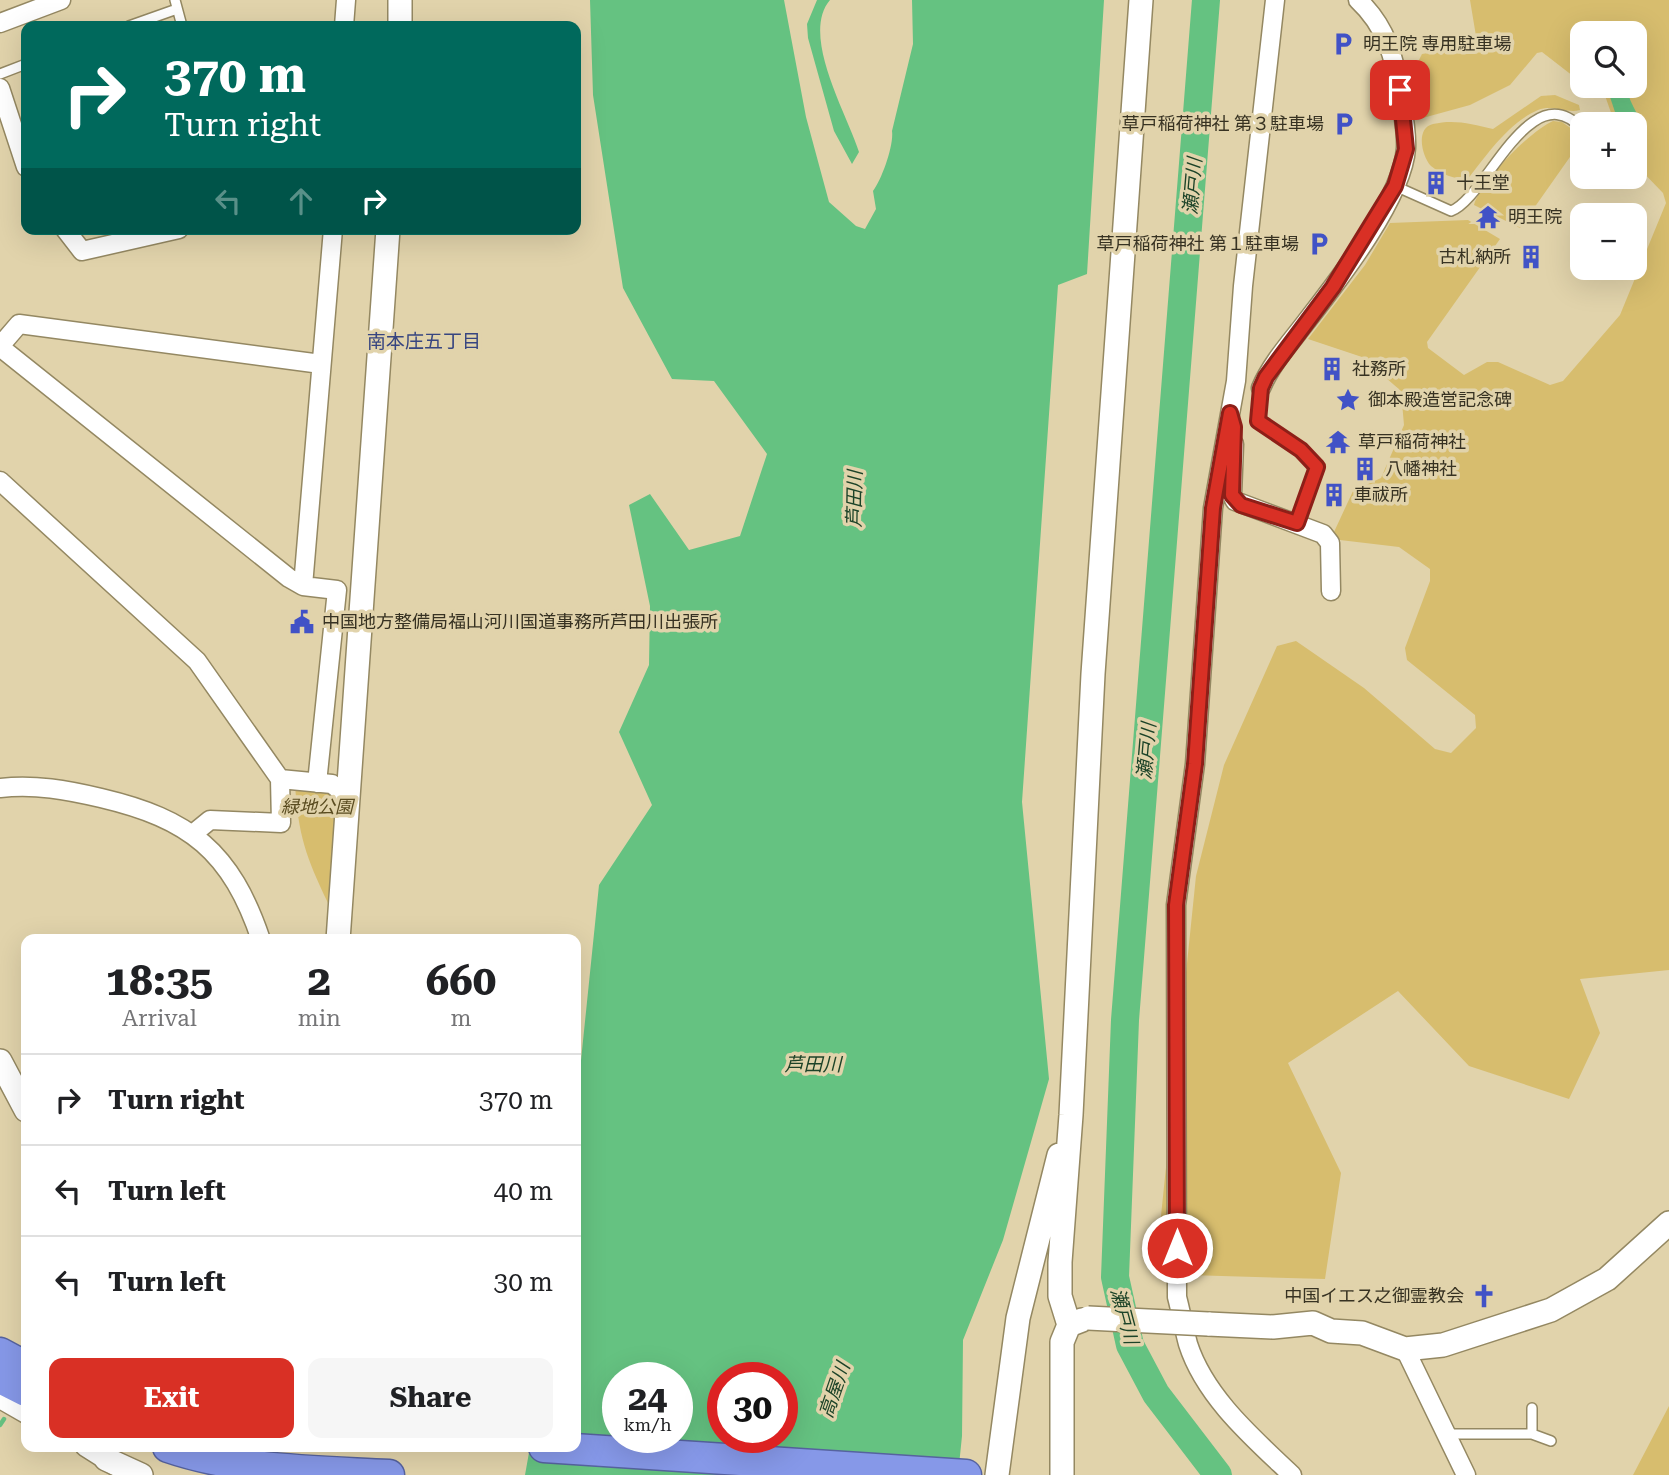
<!DOCTYPE html>
<html lang="en">
<head>
<meta charset="utf-8">
<style>
  body { margin:0; font-family:"Roboto Serif","Noto Sans JP",serif; background:#f6f6f6; color:#202124; height:100vh; display:flex; flex-direction:column; font-size:26px; white-space:nowrap }
  * { box-sizing:border-box; margin:0 }
  p { font-size:23px; color:#757577 }
  .icon { flex:none; width:38px; height:38px; fill:none; stroke:currentColor; stroke-width:2; stroke-linecap:round; stroke-linejoin:round }
  .map { position:relative; flex:1; overflow:hidden }
  .sheet { position:absolute; left:21px; top:934px; width:560px; height:518px; display:flex; flex-direction:column; background:#fff; border-radius:14px; box-shadow:0 7px 28px #0002 }
  .sheet>* { flex:none }
  .top-card { position:absolute; left:21px; top:21px; width:560px; height:214px; border-radius:14px; box-shadow:0 7px 28px #0002; background:#00695c; color:#fff; overflow:hidden }
  .buttons { position:absolute; left:1570px; top:21px; display:grid; gap:14px }
  .buttons a { display:grid; place-items:center; width:77px; height:77px; border-radius:14px; background:#fff; box-shadow:0 7px 28px #0002; font-size:35px }
  .speed { position:absolute; left:602px; top:1362px; display:flex; gap:14px; font-size:35px; font-weight:700; text-align:center }
  .speed>* { display:grid; place-content:center; width:91px; height:91px; border-radius:50%; background:#fff; box-shadow:0 7px 28px #0002; line-height:1 }
  .speed small { font-size:18px; font-weight:400 }
  .speed .limit { border:10px solid #d22; background:#fff; color:#111 }
  .pin { position:absolute; display:grid; place-items:center; width:60px; height:60px; color:#fff; margin:-30px; border-radius:14px; box-shadow:0 4px 10px #0006 }
  .me { position:absolute; width:77px; margin:-38px; rotate:0deg; stroke-linejoin:round; filter:drop-shadow(0 0 5px #0008) }
  .turn { display:flex; align-items:center; gap:24px; height:147px; padding:0 28px; font-size:32px }
  .turn .icon { width:91px; height:91px; stroke-width:2.5 }
  .turn b { display:block; font-size:49px; line-height:60px }
  .lanes { display:flex; align-items:center; height:66px; padding:0 28px; background:#0003; justify-content:center; gap:35px; direction:ltr }
  .lanes .off { opacity:.35 }
  .eta { display:flex; justify-content:space-evenly; align-items:center; height:119px; text-align:center }
  .eta b { font-size:42px; font-weight:700; line-height:49px }
  .primary-button { display:flex; gap:14px; margin-top:auto; padding:14px 28px }
  .primary-button a { flex:1; height:80px; border-radius:14px; background:#d93025; color:#fff; font-size:28px; font-weight:700; line-height:80px; text-align:center }
  .primary-button a+a { background:#f6f6f6; color:#202124 }
  ul { padding:0; list-style:none }
  li { display:flex; align-items:center; gap:21px; height:91px; padding:0 28px; border-top:2px solid #e0e0e0 }
  li div { flex:1 }
  li b { display:block; font-size:26px }
  li em { font-style:normal }
  .map>svg:first-child { display:block }
  .green { fill:#d7bd6e }
  .water { fill:#65c281; fill-rule:evenodd }
  .lines { fill:none; stroke-linecap:round; stroke-linejoin:round }
  .stream { stroke:#65c281; stroke-width:4.5 }
  .river { stroke:#65c281; stroke-width:28 }
  .service-casing { stroke:#948862; stroke-width:12 }
  .minor-casing { stroke:#948862; stroke-width:21 }
  .tertiary-casing { stroke:#948862; stroke-width:26 }
  .trunk-casing { stroke:#56639f; stroke-width:33 }
  .service { stroke:#fff; stroke-width:9 }
  .minor { stroke:#fff; stroke-width:18 }
  .tertiary { stroke:#fff; stroke-width:23 }
  .trunk { stroke:#8698e8; stroke-width:30 }
  .tertiary-bridge-casing { stroke:#948862; stroke-width:26; stroke-linecap:butt }
  .tertiary-bridge { stroke:#fff; stroke-width:23 }
  .route-casing { stroke:#8d1f18; stroke-width:18 }
  .route { stroke:#d93025; stroke-width:12 }
  .labels { text-anchor:middle; stroke-width:7; stroke-linejoin:round; paint-order:stroke }
  .poi-label { font-size:18px; fill:#373222; stroke:#e1d3ab; text-anchor:start }
  .park-label { font-size:18px; font-style:italic; fill:#5a4c20; stroke:#e1d3ab }
  .water-label { font-size:19px; font-style:italic; fill:#1c4328; stroke:#e1d3ab }
  .neighbourhood-label { font-size:19px; fill:#374580; stroke:#e1d3ab }
</style>
</head>
<body>
<div class="map">
<svg width="1669" height="1475" viewBox="0 0 1669 1475">
  <rect width="100%" height="100%" fill="#e1d3ab"/>
  <path class="green" d="M 1470,0 L 1669,0 L 1669,970 L 1580,979 L 1600,1033 L 1569,1099 L 1469,1066 L 1398,991 L 1288,1063 L 1341,1173 L 1325,1279 L 1155,1274 L 1196,876 L 1224,765 L 1277,646 L 1296,641 L 1364,688 L 1435,749 L 1451,753 L 1476,728 L 1475,715 L 1407,660 L 1405,648 L 1430,581 L 1430,569 L 1399,547 L 1340,540 L 1334,532 L 1353,491 L 1381,478 L 1404,425 L 1401,391 L 1362,357 L 1308,339 L 1365,265 L 1390,223 L 1468,220 L 1500,239 L 1427,342 L 1428,348 L 1464,375 L 1487,362 L 1498,362 L 1550,385 L 1563,381 L 1620,315 L 1666,203 L 1663,193 L 1635,164 L 1634,124 L 1615,124 L 1603,90 L 1588,86 L 1634,86 L 1634,33 L 1582,33 L 1582,83 L 1542,52 L 1537,53 L 1510,85 L 1470,105 L 1419,119 L 1414,70 L 1422,54 L 1465,47 L 1476,36 Z
    M 1555,95 L 1579,105 L 1580,110 C 1567,114 1553,104 1538,110 C 1508,123 1486,156 1467,180 C 1456,179 1440,174 1431,166 C 1422,157 1415,128 1433,124 C 1454,119 1472,124 1493,129 L 1541,96 Z
    M 1553,121 L 1562,122 L 1576,132 L 1577,147 L 1520,228 L 1474,205 C 1480,182 1530,131 1553,121 Z
    M 295,783 L 338,790 L 328,903 C 306,857 298,835 295,783 Z
    M 1669,1406 L 1669,1475 L 1633,1475 Z"/>
  <path class="water" d="M 590,0 L 784,0 L 806,117 L 829,202 L 856,226 L 865,229 L 876,209 L 873,191 C 882,179 894,145 892,131 L 913,44 L 912,0 L 1104,0 L 1087,274 L 1058,285 L 1022,802 L 1049,1079 L 1003,1240 L 963,1340 L 962,1436 L 958,1475 L 525,1475 L 530,1447 L 576,1447 L 576,1109 L 599,885 L 652,805 L 619,732 L 649,665 L 650,606 L 629,505 L 650,494 L 689,550 L 740,536 L 767,454 L 714,381 L 672,379 L 623,288 L 593,95 ZM 618,1377 L 677,1377 L 677,1437 L 618,1437 ZM 723,1377 L 782,1377 L 782,1437 L 723,1437 Z
    M 817,0 L 830,0 C 800,35 847,114 859,152 L 852,164 L 834,131 L 808,38 L 807,24 Z
    M 1613,86 L 1629,86 C 1624,105 1650,117 1635,138 L 1634,124 L 1619,124 L 1608,91 Z"/>
  <g class="lines">
    <path class="stream" d="M 0,1425 L 4,1419"/>
    <path class="river" d="M 1206,0 L 1125,1020 L 1115,1277 L 1130,1345 L 1156,1394 L 1218,1475"/>
    <g class="service-casing">
      <path id="service" d="M 175,0 L 182,26
        M 129,26 L 177,9
        M 0,74 L 26,64
        M 1395,186 L 1451,211 C 1486,199 1530,72 1582,129
        M 1261,388 L 1258,421 L 1301,450 L 1317,467 L 1297,523
        M 1446,1434 L 1532,1434 L 1551,1441
        M 1532,1434 L 1532,1408"/>
    </g>
    <g class="minor-casing">
      <path id="minor" d="M 1275,0 L 1243,286 L 1236,381 L 1213,508 L 1195,764 L 1176,905 L 1177,1297 C 1181,1312 1184,1329 1188,1344 C 1205,1397 1253,1438 1292,1475
        M 0,23 L 61,0
        M 344,26 L 346,0
        M 0,88 L 26,167
        M 65,229 L 82,251 L 179,229
        M 0,346 L 19,324 L 321,364
        M 0,347 L 289,578 L 303,586 L 337,590 L 317,783
        M 1261,388 C 1271,364 1290,343 1306,322 C 1337,282 1403,198 1406,148 C 1407,131 1403,112 1400,95 C 1395,58 1386,26 1358,0
        M 1234,444 L 1232,495 L 1235,501 L 1323,534 L 1330,543 L 1331,591
        M 0,481 L 197,661 L 280,779 L 281,823 L 210,820 L 194,833
        M 303,586 L 333,229
        M 280,779 L 332,784 L 348,797
        M 0,788 C 35,784 67,790 101,798 C 190,819 231,851 261,940
        M 1405,1349 L 1466,1475
        M 0,1399 L 26,1414
        M 85,1447 L 115,1466"/>
    </g>
    <g class="tertiary-casing">
      <path id="tertiary" d="M 400,26 L 400,0
        M 338,940 L 388,229
        M 0,1061 L 26,1110
        M 1208,1324 L 1273,1327 L 1313,1323 L 1331,1331 L 1362,1333 L 1405,1349 L 1443,1345 L 1551,1310 L 1607,1279 L 1669,1223
        M 1069,1325 L 1060,1296 L 1060,1262 L 1071,1115 L 1093,674 L 1141,0
        M 106,1459 L 141,1475
        M 997,1475 L 1018,1318 L 1059,1155
        M 1062,1475 L 1062,1342 L 1069,1325 L 1082,1320"/>
    </g>
    <g class="trunk-casing">
      <path id="trunk" d="M 0,1353 L 26,1367
        M 0,1378 L 26,1391
        M 168,1447 C 238,1471 316,1471 389,1475
        M 544,1447 L 966,1475"/>
    </g>
    <use href="#service" class="service"/>
    <use href="#minor" class="minor"/>
    <use href="#tertiary" class="tertiary"/>
    <use href="#trunk" class="trunk"/>
    <g class="tertiary-bridge-casing">
      <path id="tertiary-bridge" d="M 1088,1318 L 1208,1324"/>
    </g>
    <use href="#tertiary-bridge" class="tertiary-bridge"/>
  </g>
  <g class="lines">
    <g class="route-casing">
      <path id="route" d="M 1177,1248 L 1176,905 L 1195,764 L 1213,508 L 1230,413 L 1234,427 L 1232,495 L 1241,505 L 1297,523 L 1317,467 L 1301,450 L 1258,421 L 1261,388 L 1266,377 L 1333,287 L 1395,186 L 1406,149 L 1400,90"/>
    </g>
    <use href="#route" class="route"/>
  </g>
  <defs>
    <g id="parking-bare" transform="scale(1.89)"><path d="M-3.5-5.5H1a3.5 3.5 0 0 1 0 7H-1V5.5H-3.5ZM-1-3.4V-.6H.8a1.4 1.4 0 0 0 0-2.8Z" fill="#4152c6" stroke="#e1d3ab" stroke-width="2.5" paint-order="stroke"/></g>
    <g id="building-bare" transform="scale(1.89)"><path d="M-4-6H4V6H1V3H-1V6H-4ZM-2.5-4.3h1.7v1.8h-1.7ZM.8-4.3h1.7v1.8H.8ZM-2.5-1h1.7V.8h-1.7ZM.8-1h1.7V.8H.8Z" fill="#4152c6" stroke="#e1d3ab" stroke-width="2.5" paint-order="stroke"/></g>
    <g id="temple-bare" transform="scale(1.89)"><path d="M0-6L5-2H3V0L6.5 2.5H4V6H1.5V3h-3V6H-4V2.5H-6.5L-3 0V-2H-5Z" fill="#4152c6" stroke="#e1d3ab" stroke-width="2.5" paint-order="stroke"/></g>
    <g id="sight-bare" transform="scale(1.89)"><path d="M0-6L1.8-2.2L6-1.7L2.9 1.2L3.7 5.4L0 3.3L-3.7 5.4L-2.9 1.2L-6-1.7L-1.8-2.2Z" fill="#4152c6" stroke="#e1d3ab" stroke-width="2.5" paint-order="stroke"/></g>
    <g id="civic-bare" transform="scale(1.89)"><path d="M-.6-6.5H3V-4.5H.6V-3L4-1V1h2V6H-6V1h2V-1L-.6-3ZM-1.2 2.5V6h2.4V2.5Z" fill="#4152c6" stroke="#e1d3ab" stroke-width="2.5" paint-order="stroke"/></g>
    <g id="church-bare" transform="scale(1.89)"><path d="M-1.2-6h2.4v3.5h3.3v2.4h-3.3V6h-2.4V-.1h-3.3v-2.4h3.3Z" fill="#4152c6" stroke="#e1d3ab" stroke-width="2.5" paint-order="stroke"/></g>
  </defs>
  <g fill-rule="evenodd">
    <use href="#parking-bare" x="1343" y="44"/>
    <use href="#parking-bare" x="1344" y="124"/>
    <use href="#building-bare" x="1436" y="183"/>
    <use href="#temple-bare" x="1488" y="217"/>
    <use href="#parking-bare" x="1319" y="244"/>
    <use href="#building-bare" x="1531" y="257"/>
    <use href="#building-bare" x="1332" y="369"/>
    <use href="#sight-bare" x="1348" y="400"/>
    <use href="#temple-bare" x="1338" y="442"/>
    <use href="#building-bare" x="1365" y="469"/>
    <use href="#building-bare" x="1334" y="495"/>
    <use href="#civic-bare" x="302" y="622"/>
    <use href="#church-bare" x="1484" y="1296"/>
  </g>
  <g class="labels">
    <g class="poi-label">
      <text x="1363" y="50">明王院 専用駐車場</text>
      <text x="1324" y="130" text-anchor="end">草戸稲荷神社 第３駐車場</text>
      <text x="1456" y="189">十王堂</text>
      <text x="1508" y="223">明王院</text>
      <text x="1299" y="250" text-anchor="end">草戸稲荷神社 第１駐車場</text>
      <text x="1511" y="263" text-anchor="end">古札納所</text>
      <text x="1352" y="375">社務所</text>
      <text x="1368" y="406">御本殿造営記念碑</text>
      <text x="1358" y="448">草戸稲荷神社</text>
      <text x="1385" y="475">八幡神社</text>
      <text x="1354" y="501">車祓所</text>
      <text x="322" y="628">中国地方整備局福山河川国道事務所芦田川出張所</text>
      <text x="1464" y="1302" text-anchor="end">中国イエス之御霊教会</text>
    </g>
    <g class="park-label">
      <text x="317" y="813">緑地公園</text>
    </g>
    <g class="water-label">
      <text transform="translate(1192 186) rotate(-85)" y="7">瀬戸川</text>
      <text transform="translate(854 499) rotate(-89)" y="7">芦田川</text>
      <text transform="translate(1146 751) rotate(-85)" y="7">瀬戸川</text>
      <text x="813" y="1071">芦田川</text>
      <text transform="translate(1125 1316) rotate(75)" y="7">瀬戸川</text>
      <text transform="translate(834 1390) rotate(-71)" y="7">高屋川</text>
    </g>
    <g class="neighbourhood-label">
      <text x="424" y="348">南本庄五丁目</text>
    </g>
  </g>
</svg>
<div class="buttons">
<a><svg class="icon" aria-label="search" viewBox="0 0 24 24"><circle cx="10" cy="10" r="6"/><path d="M15 15l6 6"/></svg></a>
<a>+</a>
<a>−</a>
</div>
<div class="speed"><div>24<small>km/h</small></div><div class="limit">30</div></div>
<div class="pin" style="left:1400px;top:90px;background:#d93025"><svg class="icon" aria-label="arrive" viewBox="0 0 24 24"><path d="M6 21V4h12l-3 4 3 4H6"/></svg></div>
<svg class="me" style="left:1177px;top:1248px" viewBox="-20 -20 40 40"><circle r="17" fill="#d93025" stroke="#fff" stroke-width="3"/><path d="M0-11L8 9 0 5-8 9z" fill="#fff"/></svg>
<div class="top-card">
<div class="turn"><svg class="icon" aria-label="right" viewBox="0 0 24 24"><path d="M7 20v-9h11M14 6l5 5-5 5"/></svg><div><b>370 m</b>Turn right</div></div>
<div class="lanes"><svg class="icon off" aria-label="left" viewBox="0 0 24 24"><path d="M17 20v-9H6M10 6l-5 5 5 5"/></svg><svg class="icon off" aria-label="ahead" viewBox="0 0 24 24"><path d="M12 20V5M6 11l6-6 6 6"/></svg><svg class="icon" aria-label="right" viewBox="0 0 24 24"><path d="M7 20v-9h11M14 6l5 5-5 5"/></svg></div>
</div>
<section class="sheet">
<div class="eta">
<div><b>18:35</b><p>Arrival</p></div>
<div><b>2</b><p>min</p></div>
<div><b>660</b><p>m</p></div>
</div>
<ul>
<li><svg class="icon" aria-label="right" viewBox="0 0 24 24"><path d="M7 20v-9h11M14 6l5 5-5 5"/></svg><div><b>Turn right</b></div><em>370 m</em></li>
<li><svg class="icon" aria-label="left" viewBox="0 0 24 24"><path d="M17 20v-9H6M10 6l-5 5 5 5"/></svg><div><b>Turn left</b></div><em>40 m</em></li>
<li><svg class="icon" aria-label="left" viewBox="0 0 24 24"><path d="M17 20v-9H6M10 6l-5 5 5 5"/></svg><div><b>Turn left</b></div><em>30 m</em></li>
</ul>
<div class="primary-button"><a>Exit</a><a>Share</a></div>
</section>
</div>
</body>
</html>
